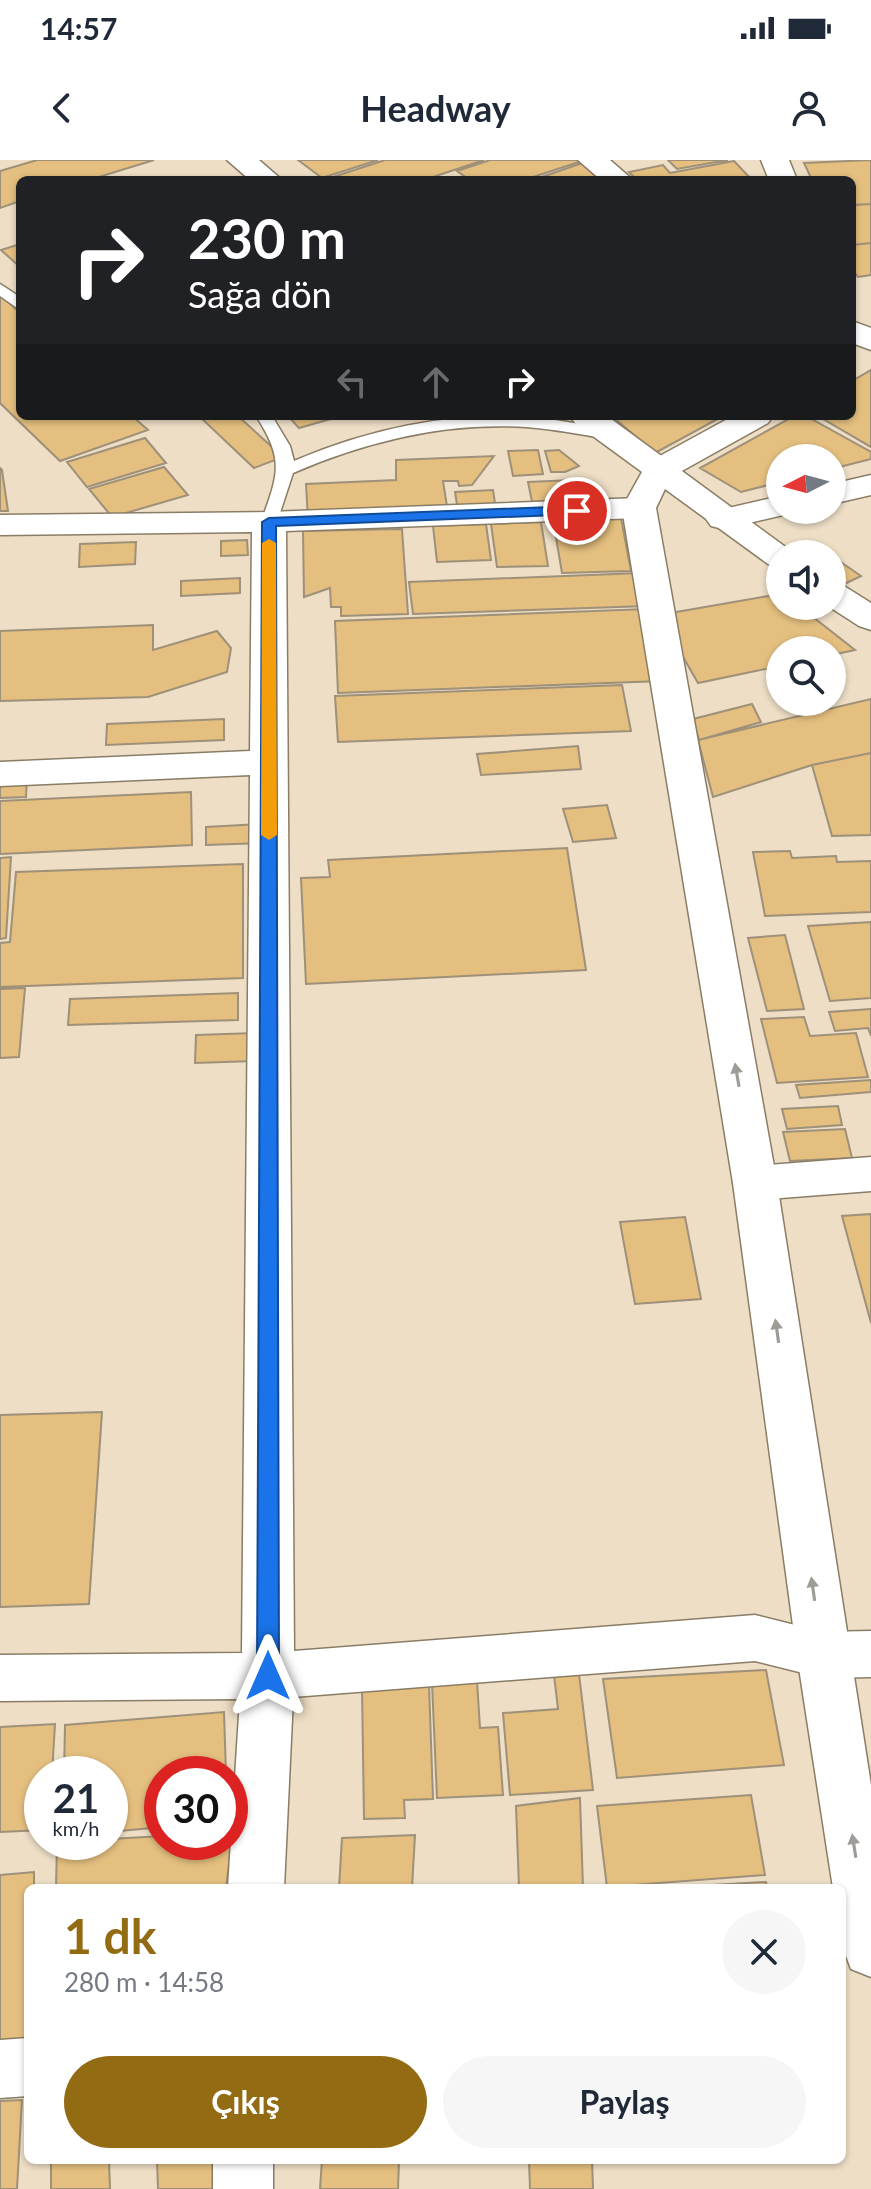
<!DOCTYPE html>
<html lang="tr">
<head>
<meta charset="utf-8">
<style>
  body { margin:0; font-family:Lato,sans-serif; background:#f6f6f7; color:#1f2937; height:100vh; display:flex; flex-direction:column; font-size:30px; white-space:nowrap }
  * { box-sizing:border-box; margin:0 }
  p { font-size:26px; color:#747a83 }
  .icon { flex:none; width:44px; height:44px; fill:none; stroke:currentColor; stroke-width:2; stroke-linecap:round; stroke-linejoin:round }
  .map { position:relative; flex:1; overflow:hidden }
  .sheet { position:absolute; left:24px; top:1724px; width:822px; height:280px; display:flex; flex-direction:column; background:#fff; border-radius:12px; box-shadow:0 2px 6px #0004 }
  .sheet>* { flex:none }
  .hud { position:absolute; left:16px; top:16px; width:840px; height:244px; border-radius:12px; box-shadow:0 2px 6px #0004; background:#202124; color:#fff; overflow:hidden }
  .needle { width:52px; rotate:264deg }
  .controls { position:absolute; left:766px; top:284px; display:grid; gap:16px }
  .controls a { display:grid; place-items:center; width:80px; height:80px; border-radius:50%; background:#fff; box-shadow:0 2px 6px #0004; font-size:40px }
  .speed { position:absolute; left:24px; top:1596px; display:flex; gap:16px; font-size:40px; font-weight:700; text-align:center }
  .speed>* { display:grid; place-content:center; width:104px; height:104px; border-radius:50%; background:#fff; box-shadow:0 2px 6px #0004; line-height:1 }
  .speed small { font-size:20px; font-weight:400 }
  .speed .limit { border:12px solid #d22; background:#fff; color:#111 }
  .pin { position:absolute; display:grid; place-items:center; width:68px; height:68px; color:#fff; margin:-34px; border:4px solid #fff; border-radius:50%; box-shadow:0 2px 8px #0007 }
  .me { position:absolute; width:88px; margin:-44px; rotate:0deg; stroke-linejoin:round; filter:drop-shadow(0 0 6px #0008) }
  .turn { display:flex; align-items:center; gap:28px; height:168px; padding:0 40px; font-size:36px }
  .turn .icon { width:104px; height:104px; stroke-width:2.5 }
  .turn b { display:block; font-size:56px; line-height:68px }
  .lanes { display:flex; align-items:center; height:76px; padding:0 40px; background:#0003; justify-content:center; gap:40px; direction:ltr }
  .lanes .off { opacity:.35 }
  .round { display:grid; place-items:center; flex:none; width:84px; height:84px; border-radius:42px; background:#f6f6f7 }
  .overview { display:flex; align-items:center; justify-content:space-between; height:136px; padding:0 40px }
  h1 { font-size:48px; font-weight:700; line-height:60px; color:#926b13 }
  .primary-button { display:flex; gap:16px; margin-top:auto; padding:16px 40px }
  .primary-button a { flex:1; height:92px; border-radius:48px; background:#926b13; color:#fff; font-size:32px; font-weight:700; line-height:92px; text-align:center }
  .primary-button a+a { background:#f6f6f7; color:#1f2937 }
  .status { display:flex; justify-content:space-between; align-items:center; height:56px; padding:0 40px; background:#fff; direction:ltr }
  .status svg { height:22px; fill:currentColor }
  header { display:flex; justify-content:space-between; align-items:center; height:104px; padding:0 40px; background:#fff; font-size:36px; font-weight:700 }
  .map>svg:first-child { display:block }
  .building { fill:#e4bf7f; stroke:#9e9079; stroke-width:2 }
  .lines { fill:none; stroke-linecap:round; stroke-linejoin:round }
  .service-casing { stroke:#8a7d66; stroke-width:3 }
  .minor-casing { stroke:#8a7d66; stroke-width:3 }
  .tertiary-casing { stroke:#8a7d66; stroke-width:3 }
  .service { fill:#fff; fill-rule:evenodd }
  .minor { fill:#fff; fill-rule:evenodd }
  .tertiary { fill:#fff; fill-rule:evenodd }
  .oneway { fill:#9f9c98 }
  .route { fill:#1a73e8; stroke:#114b97; stroke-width:2 }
  .slow { fill:#f59e0b }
</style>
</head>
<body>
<div class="status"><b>14:57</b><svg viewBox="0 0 49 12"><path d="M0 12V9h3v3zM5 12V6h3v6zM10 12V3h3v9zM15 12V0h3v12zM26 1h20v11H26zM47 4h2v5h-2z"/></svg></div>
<header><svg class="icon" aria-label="back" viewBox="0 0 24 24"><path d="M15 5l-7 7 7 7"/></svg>Headway<svg class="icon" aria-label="person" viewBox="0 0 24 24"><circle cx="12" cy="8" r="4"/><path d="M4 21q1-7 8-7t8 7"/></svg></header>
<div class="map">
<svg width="871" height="2029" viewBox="0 0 871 2029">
  <rect width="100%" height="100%" fill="#eddec5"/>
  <path class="building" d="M 37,0 L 154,0 L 89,20 L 20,20 L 20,41 L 0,48 L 0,11 Z
    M 298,0 L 378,0 L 322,18 Z
    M 385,0 L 484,0 L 424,20 L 327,19 Z
    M 490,0 L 585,0 L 524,20 L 470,20 L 457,11 Z
    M 591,0 L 621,20 L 533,20 Z
    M 668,0 L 728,0 L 677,9 Z
    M 871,0 L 871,44 L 852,45 L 852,20 L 812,20 L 804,3 Z
    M 734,1 L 752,20 L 637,20 L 629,12 L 663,5 L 670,13 Z
    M 871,44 L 871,83 L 852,85 L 852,45 Z
    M 871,83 L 871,115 L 858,117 L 852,109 L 852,85 Z
    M 20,84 L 20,107 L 1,90 Z
    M 0,134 L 20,153 L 20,256 L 132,256 L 148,270 L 60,301 L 0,243 Z
    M 871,210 L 871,287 L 818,256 L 852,256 L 852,221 Z
    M 199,256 L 238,256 L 283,297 L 254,308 Z
    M 288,256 L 341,256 L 299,268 Z
    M 612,256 L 723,256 L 655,293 Z
    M 794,256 L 806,256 L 871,292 L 871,299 L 832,309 L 832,298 L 780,298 L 780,322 L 741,332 L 700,308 Z
    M 145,278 L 166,303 L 87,327 L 67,302 Z
    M 538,290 L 543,314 L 513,316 L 508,291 Z
    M 559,290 L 579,306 L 565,312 L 551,312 L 545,291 Z
    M 494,296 L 472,325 L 459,326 L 458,321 L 443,321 L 448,353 L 308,359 L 306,324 L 396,320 L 396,300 Z
    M 164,307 L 188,335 L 112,357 L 89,329 Z
    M 0,308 L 2,310 L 8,351 L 0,351 Z
    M 574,320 L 580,344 L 533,347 L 528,322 Z
    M 493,330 L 496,350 L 458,351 L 455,332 Z
    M 621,358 L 631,411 L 562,413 L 553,360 Z
    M 541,362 L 548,406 L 497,407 L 491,364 Z
    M 486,364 L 491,400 L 437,402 L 433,366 Z
    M 402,369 L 408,454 L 341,456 L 341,447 L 331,447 L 330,428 L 304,437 L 303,371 Z
    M 247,380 L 248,395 L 221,396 L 221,381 Z
    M 136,382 L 135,404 L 79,407 L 80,384 Z
    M 835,398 L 861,416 L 838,427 L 832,423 L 832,400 Z
    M 640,413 L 647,446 L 413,454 L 409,422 Z
    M 240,418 L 240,433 L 181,436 L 181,421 Z
    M 780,434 L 780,446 L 799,446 L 855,490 L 832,495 L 832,490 L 780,490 L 780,506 L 698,523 L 659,455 Z
    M 647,449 L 661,521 L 338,533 L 335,461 Z
    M 153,465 L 153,490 L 217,471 L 231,488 L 227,512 L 148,537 L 0,541 L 0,471 Z
    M 622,525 L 631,571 L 338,582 L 335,536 Z
    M 871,539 L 871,593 L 812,605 L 713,637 L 698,580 Z
    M 752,544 L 761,562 L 699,580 L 693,559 Z
    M 224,559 L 224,580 L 106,585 L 107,564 Z
    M 578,586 L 581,609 L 481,615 L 477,594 Z
    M 871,593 L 871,675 L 832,676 L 812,605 Z
    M 27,618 L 26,637 L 0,638 L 0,619 Z
    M 191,632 L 192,685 L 0,694 L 0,641 Z
    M 607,645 L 616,678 L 573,682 L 563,649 Z
    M 259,664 L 260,683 L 206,685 L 206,667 Z
    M 567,688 L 586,810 L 306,824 L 301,718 L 330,717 L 328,700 Z
    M 790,691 L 792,698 L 836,696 L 837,702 L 871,701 L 871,752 L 765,756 L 753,692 Z
    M 11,697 L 6,778 L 0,779 L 0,698 Z
    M 243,704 L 243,818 L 0,827 L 0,783 L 10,782 L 16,712 Z
    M 871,762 L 871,838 L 830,841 L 808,766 Z
    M 785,775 L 804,849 L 767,851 L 748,778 Z
    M 25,828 L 19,897 L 0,898 L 0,829 Z
    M 238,833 L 238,860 L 68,865 L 70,839 Z
    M 871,849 L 871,876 L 868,868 L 835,871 L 829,852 Z
    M 804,857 L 810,876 L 856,873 L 868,917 L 777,923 L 761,859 Z
    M 255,873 L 254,901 L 195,903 L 196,875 Z
    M 871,920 L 871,932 L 800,938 L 796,925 Z
    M 838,946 L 842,965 L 787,969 L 782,949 Z
    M 845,969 L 852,998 L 790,1001 L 783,972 Z
    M 871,1054 L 871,1163 L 842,1056 Z
    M 685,1057 L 701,1139 L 635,1144 L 620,1062 Z
    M 102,1252 L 89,1444 L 0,1447 L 0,1255 Z
    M 766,1510 L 784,1605 L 617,1618 L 603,1519 Z
    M 579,1514 L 593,1630 L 510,1635 L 503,1553 L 558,1549 L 554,1515 Z
    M 477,1521 L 480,1568 L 498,1567 L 503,1635 L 437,1638 L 432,1523 Z
    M 429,1525 L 433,1639 L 404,1640 L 405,1658 L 364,1659 L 362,1527 Z
    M 224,1552 L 226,1614 L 162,1614 L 162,1667 L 110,1672 L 110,1614 L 64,1614 L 65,1565 Z
    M 55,1564 L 52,1614 L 42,1614 L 42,1670 L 0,1672 L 0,1567 Z
    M 751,1635 L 765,1715 L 607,1727 L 597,1646 Z
    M 580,1638 L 583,1728 L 519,1728 L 516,1646 Z
    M 230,1671 L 233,1671 L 226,1728 L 56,1728 L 57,1683 L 110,1682 L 110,1679 L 162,1676 L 162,1682 L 230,1682 Z
    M 415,1675 L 412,1728 L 339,1728 L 342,1678 Z
    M 34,1712 L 34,1728 L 28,1728 L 28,1886 L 0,1889 L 0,1715 Z
    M 766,1722 L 767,1728 L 677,1727 Z
    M 22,1940 L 17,2029 L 0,2029 L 0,1941 Z
    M 51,2000 L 109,2000 L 110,2029 L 51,2029 Z
    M 157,2000 L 213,2000 L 214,2029 L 158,2029 Z
    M 322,2000 L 399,2000 L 398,2029 L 320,2029 Z
    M 529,2000 L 592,2000 L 593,2029 L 530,2029 Z"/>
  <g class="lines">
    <g class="service-casing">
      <path id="service" d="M 0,124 L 20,137 L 20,150 L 0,136 Z
        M 256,256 L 272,256 L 290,286 L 294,301 C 366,270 447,252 526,257 C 555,259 583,265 611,269 L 619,274 L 611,279 C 583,275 554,269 526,267 C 445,262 367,281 293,313 L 277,362 L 269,367 L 261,362 C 278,315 285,300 256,256 Z"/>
    </g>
    <g class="minor-casing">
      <path id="minor" d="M 578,0 L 610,0 L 633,20 L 601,20 Z
        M 761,0 L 789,0 L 797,20 L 769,20 Z
        M 852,161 L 871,168 L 871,190 L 852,183 Z
        M 733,256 L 773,256 L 768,263 L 671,317 L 659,320 L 647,317 L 643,310 L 647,303 Z
        M 871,315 L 871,335 L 832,344 L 832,324 Z
        M 780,336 L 780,350 L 794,350 L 792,353 L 723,369 L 711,366 L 706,359 L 711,352 Z
        M 639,338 L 651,341 L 656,348 L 651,355 L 639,358 L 286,371 L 294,1491 L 755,1455 L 823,1472 L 871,1471 L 871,1517 L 823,1518 L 755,1501 L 293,1537 L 284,1728 L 228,1728 L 240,1539 L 0,1541 L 0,1495 L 242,1493 L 250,615 L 0,626 L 0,602 L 250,591 L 252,372 L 0,375 L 0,355 L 269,352 Z
        M 871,997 L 871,1031 L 755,1040 L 739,1035 L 733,1023 L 739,1011 L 755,1006 Z
        M 28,1878 L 28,1936 L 0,1938 L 0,1880 Z
        M 213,2000 L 273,2000 L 273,2029 L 213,2029 Z"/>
    </g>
    <g class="tertiary-casing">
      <path id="tertiary" d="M 227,0 L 259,0 L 282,20 L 250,20 Z
        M 570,256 L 607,256 L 795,394 L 780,394 L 780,407 L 768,404 L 665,329 L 656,348 L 777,1023 L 871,1625 L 871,1817 L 851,1809 L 842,1785 L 842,1728 L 833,1728 L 797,1495 L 733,1023 L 622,348 L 642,312 L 575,263 Z
        M 832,423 L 844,426 L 871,443 L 871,470 L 859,466 L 828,446 L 832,446 Z"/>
    </g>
    <use href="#service" class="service"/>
    <use href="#minor" class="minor"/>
    <use href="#tertiary" class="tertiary"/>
  </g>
  <defs><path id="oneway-solid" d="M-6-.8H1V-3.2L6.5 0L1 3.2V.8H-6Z" transform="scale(2)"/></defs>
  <g class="oneway">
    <use href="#oneway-solid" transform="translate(737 915) rotate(-100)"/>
    <use href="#oneway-solid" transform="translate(777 1171) rotate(-98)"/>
    <use href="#oneway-solid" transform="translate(813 1429) rotate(-98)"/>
    <use href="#oneway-solid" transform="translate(854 1686) rotate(-99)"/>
  </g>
  <path class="route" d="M 577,346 L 584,351 L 582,354 L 276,366 L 279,1516 L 276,1522 L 268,1525 L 261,1522 L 257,1516 L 262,362 L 269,358 Z"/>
  <path class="slow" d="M 269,379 L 276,383 L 277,675 L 269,680 L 261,675 L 262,383 Z"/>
</svg>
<div class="controls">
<a><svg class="needle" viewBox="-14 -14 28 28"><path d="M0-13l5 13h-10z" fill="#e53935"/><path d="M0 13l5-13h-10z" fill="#747a83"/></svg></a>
<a><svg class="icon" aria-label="sound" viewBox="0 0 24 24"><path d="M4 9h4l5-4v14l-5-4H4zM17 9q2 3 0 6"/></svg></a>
<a><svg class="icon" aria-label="search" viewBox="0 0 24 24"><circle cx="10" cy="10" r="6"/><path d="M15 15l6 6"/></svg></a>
</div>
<div class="speed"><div>21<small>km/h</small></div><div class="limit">30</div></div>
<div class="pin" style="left:577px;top:351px;background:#d93025"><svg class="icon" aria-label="arrive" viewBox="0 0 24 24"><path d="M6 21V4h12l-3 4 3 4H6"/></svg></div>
<svg class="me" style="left:268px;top:1516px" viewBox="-20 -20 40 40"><path d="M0-17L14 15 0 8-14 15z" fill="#1a73e8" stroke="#fff" stroke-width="4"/></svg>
<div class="hud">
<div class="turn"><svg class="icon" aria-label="right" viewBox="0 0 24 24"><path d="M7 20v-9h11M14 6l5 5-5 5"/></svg><div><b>230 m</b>Sağa dön</div></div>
<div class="lanes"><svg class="icon off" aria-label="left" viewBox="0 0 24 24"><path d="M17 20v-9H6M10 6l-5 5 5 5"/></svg><svg class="icon off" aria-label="ahead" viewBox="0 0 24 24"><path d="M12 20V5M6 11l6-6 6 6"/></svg><svg class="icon" aria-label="right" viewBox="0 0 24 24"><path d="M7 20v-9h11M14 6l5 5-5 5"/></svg></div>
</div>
<section class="sheet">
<div class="overview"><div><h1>1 dk</h1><p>280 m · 14:58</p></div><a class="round"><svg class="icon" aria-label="close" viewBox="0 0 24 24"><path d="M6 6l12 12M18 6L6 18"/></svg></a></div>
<div class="primary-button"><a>Çıkış</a><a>Paylaş</a></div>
</section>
</div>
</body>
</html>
